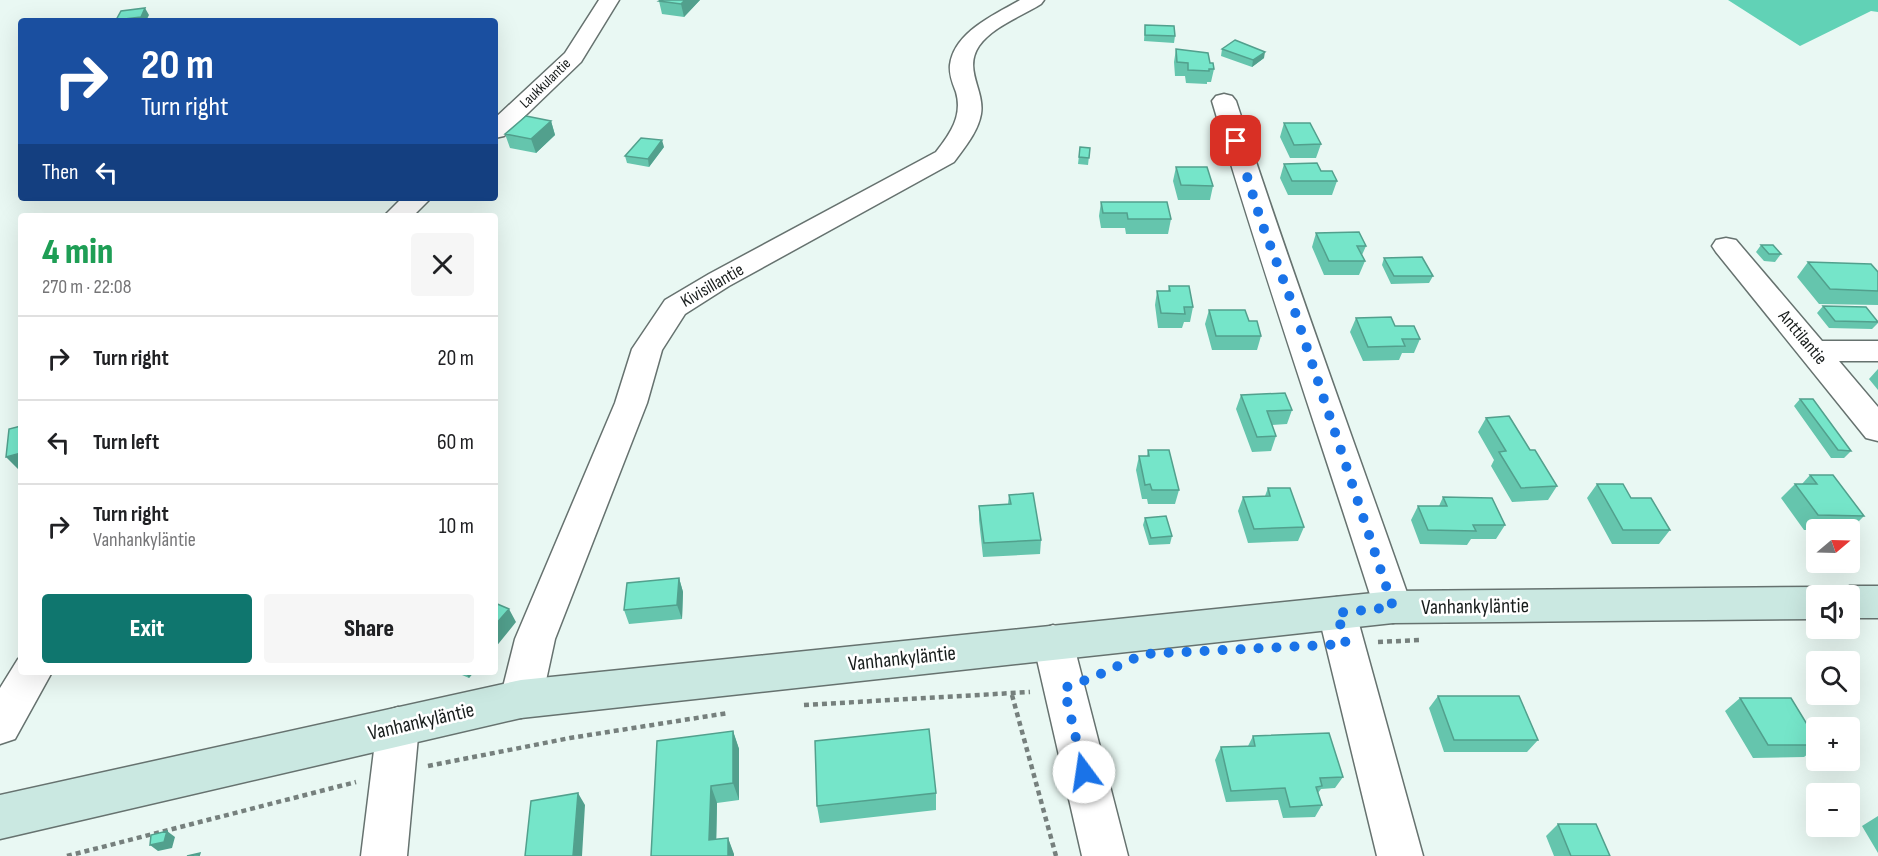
<!DOCTYPE html>
<html lang="en">
<head>
<meta charset="utf-8">
<style>
  body { margin:0; font-family:"Sofia Sans Condensed",sans-serif; background:#f6f6f6; color:#202124; height:100vh; display:flex; flex-direction:column; font-size:22px; white-space:nowrap }
  * { box-sizing:border-box; margin:0 }
  p { font-size:20px; color:#757577 }
  .icon { flex:none; width:33px; height:33px; fill:none; stroke:currentColor; stroke-width:2; stroke-linecap:round; stroke-linejoin:round }
  .map { position:relative; flex:1; overflow:hidden }
  .panel { position:absolute; left:18px; top:213px; width:480px; height:462px; display:flex; flex-direction:column; background:#fff; border-radius:6px; box-shadow:0 6px 24px #0002 }
  .panel>* { flex:none }
  .guide { position:absolute; left:18px; top:18px; width:480px; height:183px; border-radius:6px; box-shadow:0 6px 24px #0002; background:#1a4fa0; color:#fff; overflow:hidden }
  .needle { width:39px; rotate:71deg }
  .buttons { position:absolute; left:1806px; top:519px; display:grid; gap:12px }
  .buttons a { display:grid; place-items:center; width:54px; height:54px; border-radius:6px; background:#fff; box-shadow:0 6px 24px #0002; font-size:30px }
  .pin { position:absolute; display:grid; place-items:center; width:51px; height:51px; color:#fff; margin:-26px; border-radius:12px; box-shadow:0 3px 9px #0006 }
  .me { position:absolute; width:66px; margin:-33px; rotate:346deg; stroke-linejoin:round; filter:drop-shadow(0 0 4px #0008) }
  .turn { display:flex; align-items:center; gap:21px; height:126px; padding:0 24px; font-size:27px }
  .turn .icon { width:78px; height:78px; stroke-width:2.5 }
  .turn b { display:block; font-size:42px; line-height:51px }
  .then { display:flex; align-items:center; height:57px; padding:0 24px; background:#0003; gap:12px; font-size:22px }
  .round { display:grid; place-items:center; flex:none; width:63px; height:63px; border-radius:6px; background:#f6f6f6 }
  .overview { display:flex; align-items:center; justify-content:space-between; height:102px; padding:0 24px }
  h1 { font-size:36px; font-weight:800; line-height:45px; color:#1e9e55 }
  .cta { display:flex; gap:12px; margin-top:auto; padding:12px 24px }
  .cta a { flex:1; height:69px; border-radius:6px; background:#0f766e; color:#fff; font-size:24px; font-weight:800; line-height:69px; text-align:center }
  .cta a+a { background:#f6f6f6; color:#202124 }
  ul { padding:0; list-style:none }
  li { display:flex; align-items:center; gap:18px; height:84px; padding:0 24px; border-top:2px solid #e0e0e0 }
  li div { flex:1 }
  li b { display:block; font-size:22px }
  li em { font-style:normal }
  .map>svg:first-child { display:block }
  .forest { fill:#61d2b6 }
  .lines { fill:none; stroke-linecap:round; stroke-linejoin:round }
  .street-casing { stroke:#66726f; stroke-width:3 }
  .secondary-casing { stroke:#66726f; stroke-width:3 }
  .path { stroke:#76807d; stroke-width:4.5; stroke-dasharray:5 4; stroke-linecap:butt }
  .street { fill:#fff; fill-rule:evenodd }
  .secondary { fill:#cae8e1; fill-rule:evenodd }
  .wall { fill:#65c5ad }
  .shaded-wall { fill:#52a08d }
  .building { fill:#75e5c9; stroke:#52a08d; stroke-width:1.5 }
  .route { stroke:#1a73e8; stroke-width:10; stroke-dasharray:0 18 }
  .labels { text-anchor:middle; stroke-width:5; stroke-linejoin:round; paint-order:stroke }
  .far-street-label { font-size:15px; fill:#181d1c; stroke:#fff }
  .street-label { font-size:18px; fill:#181d1c; stroke:#fff }
  .near-street-label { font-size:21px; fill:#181d1c; stroke:#fff }
</style>
</head>
<body>
<div class="map">
<svg width="1878" height="856" viewBox="0 0 1878 856">
  <rect width="100%" height="100%" fill="#e9f8f3"/>
  <path class="forest" d="M 1728,0 L 1878,0 L 1878,12 L 1871,11 L 1800,46 Z"/>
  <g class="lines">
    <g class="street-casing">
      <path id="street" d="M 599,0 L 619,0 L 581,62 L 504,136 L 495,138 L 495,118 L 565,53 Z
        M 1020,0 L 1044,0 L 1041,4 C 1022,16 992,27 979,46 C 963,70 985,90 981,114 C 978,132 964,148 954,162 L 729,286 L 685,314 L 662,350 L 647,403 L 555,639 L 542,699 L 536,712 L 521,718 L 506,712 L 500,699 L 515,639 L 615,403 L 632,349 L 665,300 L 709,274 L 936,152 C 950,134 963,116 956,92 C 953,84 949,75 950,65 C 954,32 994,15 1020,0 Z
        M 1224,94 L 1232,96 L 1236,101 C 1291,271 1353,438 1412,607 L 1407,619 L 1393,623 L 1379,619 L 1374,607 C 1320,438 1262,271 1212,101 L 1216,96 Z
        M 402,198 L 431,198 L 413,216 L 384,216 Z
        M 1726,238 L 1736,240 L 1822,341 L 1878,341 L 1878,361 L 1839,361 L 1878,407 L 1878,441 L 1866,438 L 1716,252 L 1712,246 L 1716,240 Z
        M 1337,597 L 1351,601 L 1356,613 L 1423,856 L 1377,856 L 1318,613 L 1323,601 Z
        M 1053,625 L 1067,630 L 1073,642 L 1128,856 L 1082,856 L 1033,642 L 1039,630 Z
        M 21,658 L 21,672 L 52,672 L 15,739 L 0,744 L 0,688 L 18,659 Z
        M 398,707 L 413,712 L 419,726 L 407,856 L 361,856 L 377,726 L 383,712 Z"/>
    </g>
    <g class="secondary-casing">
      <path id="secondary" d="M 1850,586 L 1878,586 L 1878,618 L 1850,618 L 1850,596 L 1834,596 L 1837,591 Z
        M 1816,587 L 1830,592 L 1831,596 L 1816,596 L 1816,619 L 1393,623 L 521,718 L 0,839 L 0,795 L 521,680 L 1393,591 Z"/>
    </g>
    <path class="path" d="M 1378,642 L 1421,640
      M 1012,695 L 1056,856
      M 804,705 L 1030,692
      M 428,766 L 570,738 L 728,713
      M 67,856 L 356,782"/>
    <use href="#street" class="street"/>
    <use href="#secondary" class="secondary"/>
  </g>
  <path class="wall" d="M 661,0 L 700,0 L 684,17 L 662,14 L 659,1 Z
    M 1145,25 L 1175,36 L 1174,43 L 1144,41 Z
    M 1176,49 L 1210,63 L 1214,69 L 1211,82 L 1207,82 L 1207,84 L 1186,83 L 1185,76 L 1175,76 L 1174,62 Z
    M 1222,49 L 1264,58 L 1252,67 L 1221,56 Z
    M 551,121 L 555,135 L 536,153 L 510,148 L 505,134 Z
    M 1284,123 L 1321,144 L 1316,158 L 1290,158 L 1280,137 Z
    M 664,147 L 649,167 L 627,163 L 625,156 Z
    M 1080,147 L 1090,148 L 1088,165 L 1078,164 Z
    M 1284,164 L 1321,171 L 1337,181 L 1332,195 L 1288,195 L 1280,178 Z
    M 1176,167 L 1213,186 L 1210,200 L 1178,200 L 1173,181 Z
    M 1101,202 L 1171,219 L 1168,234 L 1126,234 L 1125,228 L 1101,228 L 1099,216 Z
    M 1316,233 L 1366,246 L 1362,255 L 1365,261 L 1359,275 L 1324,275 L 1312,247 Z
    M 1761,245 L 1781,254 L 1775,262 L 1764,261 L 1756,252 Z
    M 1384,258 L 1433,276 L 1429,283 L 1391,284 L 1382,265 Z
    M 1808,262 L 1878,272 L 1878,305 L 1819,304 L 1797,277 Z
    M 1169,286 L 1193,307 L 1190,322 L 1184,322 L 1182,328 L 1158,328 L 1155,305 L 1157,291 L 1168,291 Z
    M 1823,306 L 1878,321 L 1878,323 L 1872,329 L 1829,328 L 1817,313 Z
    M 1209,310 L 1249,321 L 1261,336 L 1257,350 L 1212,350 L 1205,324 Z
    M 1356,318 L 1395,326 L 1420,339 L 1414,353 L 1402,353 L 1399,360 L 1363,361 L 1350,332 Z
    M 1878,369 L 1878,390 L 1869,379 Z
    M 1241,395 L 1292,410 L 1287,424 L 1272,425 L 1276,436 L 1271,451 L 1252,452 L 1236,409 Z
    M 1800,399 L 1851,451 L 1844,458 L 1831,458 L 1794,406 Z
    M 1486,418 L 1530,450 L 1557,486 L 1548,500 L 1512,502 L 1491,466 L 1494,460 L 1478,432 Z
    M 1148,450 L 1179,490 L 1175,504 L 1148,504 L 1147,499 L 1142,499 L 1136,470 L 1139,456 L 1147,456 Z
    M 1810,475 L 1864,516 L 1850,530 L 1804,530 L 1781,498 L 1795,484 L 1802,484 Z
    M 1597,484 L 1631,498 L 1670,530 L 1659,544 L 1612,544 L 1587,498 Z
    M 1268,488 L 1304,527 L 1298,541 L 1248,543 L 1238,511 L 1243,497 L 1265,496 Z
    M 1009,495 L 1041,540 L 1040,554 L 983,557 L 979,520 L 979,506 L 1008,504 Z
    M 1443,497 L 1505,525 L 1496,539 L 1471,539 L 1467,545 L 1420,544 L 1411,520 L 1418,506 L 1439,506 Z
    M 1145,518 L 1172,536 L 1170,544 L 1149,545 L 1143,525 Z
    M 679,578 L 683,592 L 682,619 L 629,624 L 624,610 Z
    M 455,672 L 474,672 L 469,678 Z
    M 1438,696 L 1538,740 L 1527,752 L 1444,752 L 1429,708 Z
    M 1740,698 L 1816,739 L 1816,748 L 1804,757 L 1753,758 L 1725,711 Z
    M 733,731 L 739,749 L 739,800 L 717,803 L 716,839 L 728,838 L 734,856 L 651,856 Z
    M 1253,736 L 1343,777 L 1335,788 L 1321,789 L 1318,793 L 1322,805 L 1315,817 L 1283,818 L 1278,800 L 1226,802 L 1215,760 L 1221,747 L 1248,746 Z
    M 936,793 L 936,810 L 820,823 L 817,806 Z
    M 1878,816 L 1878,853 L 1862,826 Z
    M 1558,824 L 1610,856 L 1554,856 L 1546,836 Z"/>
  <path class="shaded-wall" d="M 685,0 L 700,0 L 684,17 L 681,4 Z
    M 145,8 L 149,15 L 146,21 L 116,20 Z
    M 1265,52 L 1264,58 L 1252,67 L 1253,60 Z
    M 551,121 L 555,135 L 536,153 L 531,139 Z
    M 662,140 L 664,147 L 649,167 L 648,159 Z
    M 21,453 L 21,471 L 20,471 L 6,457 Z
    M 679,578 L 683,592 L 682,619 L 677,605 Z
    M 509,609 L 516,622 L 495,648 L 495,625 Z
    M 465,672 L 474,672 L 469,678 Z
    M 733,731 L 739,749 L 739,800 L 733,783 Z
    M 711,786 L 717,803 L 716,856 L 709,840 Z
    M 578,793 L 585,805 L 582,856 L 573,856 Z
    M 167,831 L 175,837 L 172,848 L 158,851 L 150,845 Z
    M 728,838 L 734,854 L 734,856 L 728,856 Z"/>
  <path class="building" d="M 661,0 L 685,0 L 681,4 L 659,1 Z
    M 145,8 L 141,17 L 116,20 L 121,11 Z
    M 1145,25 L 1174,26 L 1175,36 L 1145,35 Z
    M 1235,40 L 1265,52 L 1253,60 L 1222,49 Z
    M 1176,49 L 1208,53 L 1210,63 L 1213,63 L 1214,69 L 1209,69 L 1209,71 L 1188,70 L 1188,63 L 1177,62 Z
    M 526,116 L 551,121 L 531,139 L 505,134 Z
    M 1284,123 L 1310,123 L 1321,144 L 1294,145 Z
    M 641,138 L 662,140 L 648,159 L 625,156 Z
    M 1080,147 L 1090,148 L 1089,158 L 1079,157 Z
    M 1317,163 L 1321,171 L 1332,171 L 1337,181 L 1292,181 L 1284,164 Z
    M 1176,167 L 1207,167 L 1213,186 L 1181,185 Z
    M 1101,202 L 1167,202 L 1171,219 L 1128,219 L 1127,213 L 1103,213 Z
    M 1359,232 L 1366,246 L 1357,246 L 1365,261 L 1329,261 L 1316,233 Z
    M 1761,245 L 1773,245 L 1781,254 L 1769,254 Z
    M 1422,257 L 1433,276 L 1394,276 L 1384,258 Z
    M 1808,262 L 1871,264 L 1878,272 L 1878,291 L 1830,289 Z
    M 1169,286 L 1189,286 L 1193,307 L 1184,307 L 1185,314 L 1161,313 L 1157,291 L 1170,291 Z
    M 1823,306 L 1866,307 L 1878,322 L 1835,321 Z
    M 1209,310 L 1245,310 L 1249,321 L 1257,321 L 1261,336 L 1216,336 Z
    M 1391,317 L 1395,326 L 1414,326 L 1420,339 L 1402,339 L 1405,346 L 1368,347 L 1356,318 Z
    M 1285,393 L 1292,410 L 1267,411 L 1276,436 L 1257,437 L 1241,395 Z
    M 1800,399 L 1813,399 L 1851,451 L 1838,450 Z
    M 1509,416 L 1530,450 L 1535,450 L 1557,486 L 1521,488 L 1499,452 L 1506,451 L 1486,418 Z
    M 21,426 L 21,453 L 6,457 L 9,429 Z
    M 1148,450 L 1169,450 L 1179,490 L 1152,490 L 1150,484 L 1145,485 L 1139,456 L 1149,456 Z
    M 1810,475 L 1833,475 L 1864,516 L 1818,515 L 1795,484 L 1817,484 Z
    M 1597,484 L 1623,484 L 1631,498 L 1651,498 L 1670,530 L 1623,530 Z
    M 1268,488 L 1290,488 L 1304,527 L 1254,529 L 1243,497 L 1270,496 Z
    M 1033,493 L 1041,540 L 984,543 L 979,506 L 1011,504 L 1009,495 Z
    M 1443,497 L 1492,498 L 1505,525 L 1473,525 L 1476,531 L 1428,530 L 1418,506 L 1447,506 Z
    M 1166,516 L 1172,536 L 1151,538 L 1145,518 Z
    M 679,578 L 677,605 L 624,610 L 627,583 Z
    M 495,603 L 509,609 L 495,625 Z
    M 1438,696 L 1519,696 L 1538,740 L 1454,740 Z
    M 1740,698 L 1791,698 L 1816,739 L 1816,745 L 1768,745 Z
    M 929,729 L 936,793 L 817,806 L 815,741 Z
    M 733,731 L 733,783 L 711,786 L 709,840 L 728,838 L 728,856 L 651,856 L 657,741 Z
    M 1329,733 L 1343,777 L 1320,778 L 1322,786 L 1316,787 L 1322,805 L 1290,807 L 1285,788 L 1231,791 L 1221,747 L 1255,746 L 1253,736 Z
    M 578,793 L 573,856 L 525,856 L 531,801 Z
    M 1558,824 L 1596,824 L 1610,856 L 1571,856 Z
    M 167,831 L 164,842 L 150,845 L 151,835 Z
    M 200,853 L 199,856 L 187,856 Z"/>
  <g class="lines">
    <path class="route" d="M 1084,772 L 1064,688 L 1094,677 L 1144,654 L 1346,644 L 1337,613 L 1393,607 L 1292,303 L 1261,221 L 1236,141"/>
  </g>
  <g class="labels">
    <g class="far-street-label">
      <text transform="translate(545 83) rotate(-44)" y="5">Laukkulantie</text>
    </g>
    <g class="street-label">
      <text transform="translate(712 285) rotate(-30)" y="6">Kivisillantie</text>
      <text transform="translate(1803 337) rotate(50)" y="6">Anttilantie</text>
    </g>
    <g class="near-street-label">
      <text transform="translate(1475 606) rotate(-1)" y="7">Vanhankyläntie</text>
      <text transform="translate(902 658) rotate(-6)" y="7">Vanhankyläntie</text>
      <text transform="translate(421 721) rotate(-13)" y="7">Vanhankyläntie</text>
    </g>
  </g>
</svg>
<div class="buttons">
<a><svg class="needle" viewBox="-14 -14 28 28"><path d="M0-13l5 13h-10z" fill="#e53935"/><path d="M0 13l5-13h-10z" fill="#757577"/></svg></a>
<a><svg class="icon" aria-label="sound" viewBox="0 0 24 24"><path d="M4 9h4l5-4v14l-5-4H4zM17 9q2 3 0 6"/></svg></a>
<a><svg class="icon" aria-label="search" viewBox="0 0 24 24"><circle cx="10" cy="10" r="6"/><path d="M15 15l6 6"/></svg></a>
<a>+</a>
<a>−</a>
</div>
<div class="pin" style="left:1236px;top:141px;background:#d93025"><svg class="icon" aria-label="arrive" viewBox="0 0 24 24"><path d="M6 21V4h12l-3 4 3 4H6"/></svg></div>
<svg class="me" style="left:1084px;top:772px" viewBox="-20 -20 40 40"><circle r="19" fill="#fff"/><path d="M0-13L10 11 0 6-10 11z" fill="#1a73e8"/></svg>
<div class="guide">
<div class="turn"><svg class="icon" aria-label="right" viewBox="0 0 24 24"><path d="M7 20v-9h11M14 6l5 5-5 5"/></svg><div><b>20 m</b>Turn right</div></div>
<div class="then">Then<svg class="icon" aria-label="left" viewBox="0 0 24 24"><path d="M17 20v-9H6M10 6l-5 5 5 5"/></svg></div>
</div>
<section class="panel">
<div class="overview"><div><h1>4 min</h1><p>270 m · 22:08</p></div><a class="round"><svg class="icon" aria-label="close" viewBox="0 0 24 24"><path d="M6 6l12 12M18 6L6 18"/></svg></a></div>
<ul>
<li><svg class="icon" aria-label="right" viewBox="0 0 24 24"><path d="M7 20v-9h11M14 6l5 5-5 5"/></svg><div><b>Turn right</b></div><em>20 m</em></li>
<li><svg class="icon" aria-label="left" viewBox="0 0 24 24"><path d="M17 20v-9H6M10 6l-5 5 5 5"/></svg><div><b>Turn left</b></div><em>60 m</em></li>
<li><svg class="icon" aria-label="right" viewBox="0 0 24 24"><path d="M7 20v-9h11M14 6l5 5-5 5"/></svg><div><b>Turn right</b><p>Vanhankyläntie</p></div><em>10 m</em></li>
</ul>
<div class="cta"><a>Exit</a><a>Share</a></div>
</section>
</div>
</body>
</html>
